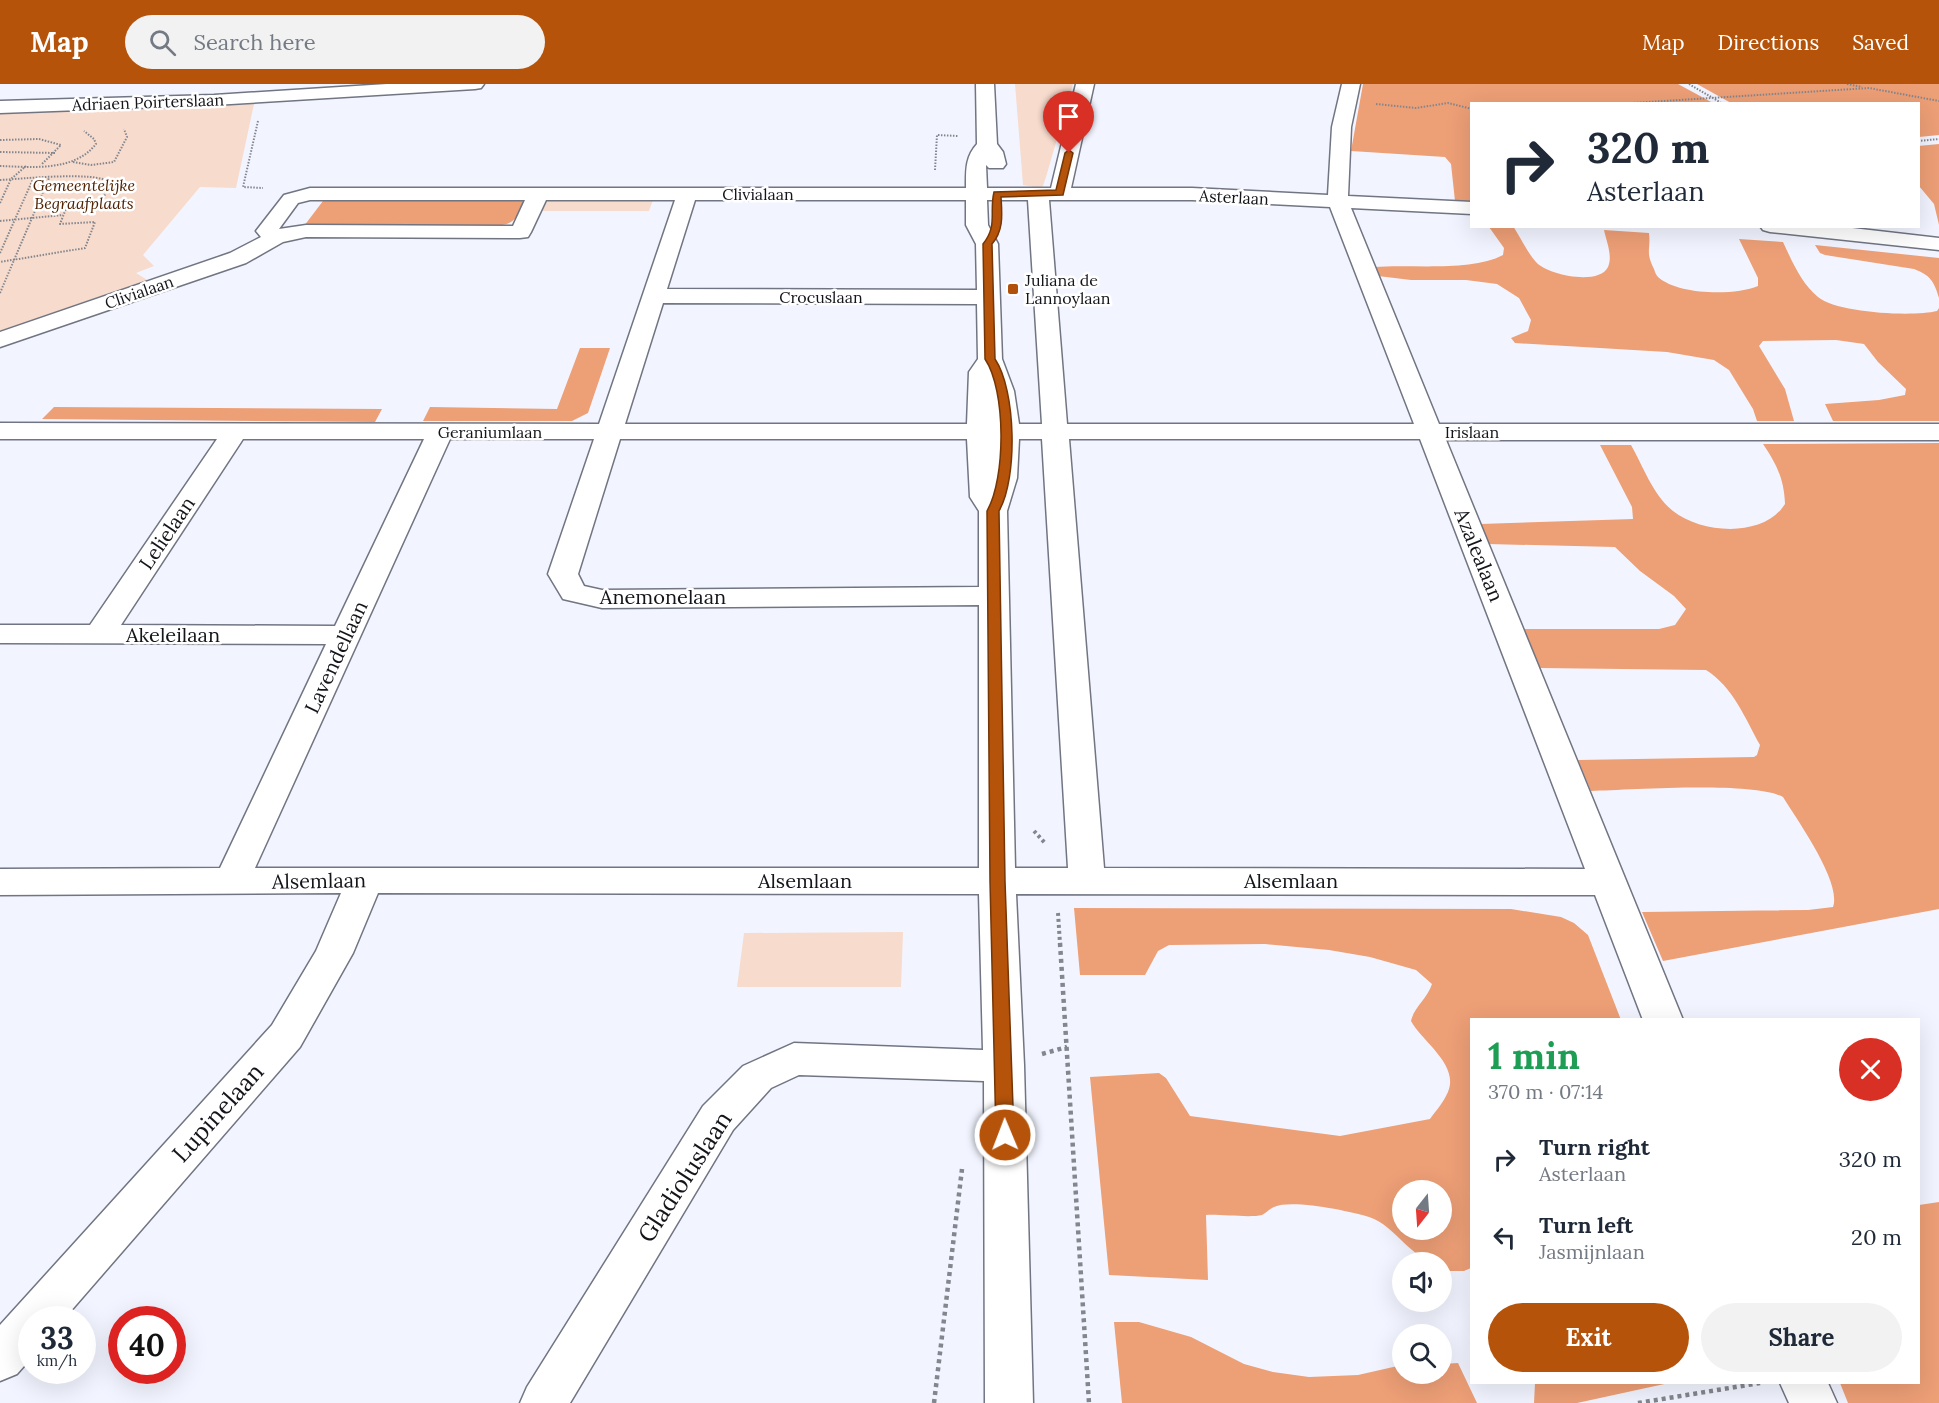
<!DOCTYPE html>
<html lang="en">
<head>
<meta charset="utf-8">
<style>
  body { margin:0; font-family:Lora,serif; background:#f2f2f3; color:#1f2937; height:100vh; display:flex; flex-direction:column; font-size:22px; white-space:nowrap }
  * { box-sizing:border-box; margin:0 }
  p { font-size:20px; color:#747a83 }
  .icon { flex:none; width:33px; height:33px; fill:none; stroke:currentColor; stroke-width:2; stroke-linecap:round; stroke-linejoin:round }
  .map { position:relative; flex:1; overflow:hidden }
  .sheet { position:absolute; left:1470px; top:934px; width:450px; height:366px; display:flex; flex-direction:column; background:#fff; border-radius:0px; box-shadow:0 6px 24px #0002 }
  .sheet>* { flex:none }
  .banner { position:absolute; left:1470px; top:18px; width:450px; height:126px; border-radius:0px; box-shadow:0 6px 24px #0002; background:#fff; color:#1f2937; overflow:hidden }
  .needle { width:39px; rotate:197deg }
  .tools { position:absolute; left:1392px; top:1096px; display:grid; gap:12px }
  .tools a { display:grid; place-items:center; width:60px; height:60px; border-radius:50%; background:#fff; box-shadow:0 6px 24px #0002; font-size:30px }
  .speed { position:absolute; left:18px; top:1222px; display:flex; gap:12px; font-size:30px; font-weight:700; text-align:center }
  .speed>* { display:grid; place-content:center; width:78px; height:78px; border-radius:50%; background:#fff; box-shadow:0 6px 24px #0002; line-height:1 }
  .speed small { font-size:15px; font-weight:400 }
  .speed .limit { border:9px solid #d22; background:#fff; color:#111 }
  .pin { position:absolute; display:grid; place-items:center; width:51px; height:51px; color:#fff; margin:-62px -26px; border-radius:50% 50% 50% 0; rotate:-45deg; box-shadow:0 0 6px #0007 }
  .pin .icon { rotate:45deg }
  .me { position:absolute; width:66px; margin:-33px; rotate:359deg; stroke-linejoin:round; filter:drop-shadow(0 0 4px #0008) }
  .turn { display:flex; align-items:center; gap:21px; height:126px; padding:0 18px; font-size:27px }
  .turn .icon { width:78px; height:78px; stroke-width:2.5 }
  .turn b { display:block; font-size:42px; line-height:51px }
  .round { display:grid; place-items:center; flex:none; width:63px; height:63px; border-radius:32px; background:#f2f2f3 }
  .summary { display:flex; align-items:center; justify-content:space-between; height:102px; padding:0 18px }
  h1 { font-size:36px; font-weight:700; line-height:45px; color:#1e9e55 }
  .button { display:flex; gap:12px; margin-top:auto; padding:12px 18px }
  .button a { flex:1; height:69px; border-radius:36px; background:#b45309; color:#fff; font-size:24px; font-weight:700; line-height:69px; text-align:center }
  .button a+a { background:#f2f2f3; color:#1f2937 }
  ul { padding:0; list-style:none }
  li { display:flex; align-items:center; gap:18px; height:78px; padding:0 18px }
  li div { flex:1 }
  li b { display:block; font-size:22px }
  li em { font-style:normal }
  header { display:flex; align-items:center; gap:36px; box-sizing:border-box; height:84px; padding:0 30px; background:#b45309; color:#fff }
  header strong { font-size:28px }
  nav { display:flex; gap:33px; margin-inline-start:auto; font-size:21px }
  .search { width:420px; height:54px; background:#f2f2f3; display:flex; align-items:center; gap:15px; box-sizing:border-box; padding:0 21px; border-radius:33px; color:#747a83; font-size:22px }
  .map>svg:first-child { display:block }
  .green { fill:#f7dbcd }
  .forest { fill:#ed9f76; fill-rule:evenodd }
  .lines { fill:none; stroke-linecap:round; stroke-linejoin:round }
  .minor-casing { stroke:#717582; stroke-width:3 }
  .path-far2 { stroke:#84868d; stroke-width:2; stroke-dasharray:1.5 1.5; stroke-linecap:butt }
  .path-far1 { stroke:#84868d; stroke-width:4; stroke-dasharray:3 3; stroke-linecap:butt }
  .path { stroke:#84868d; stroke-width:4.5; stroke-dasharray:4 4; stroke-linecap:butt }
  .minor { fill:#fff; fill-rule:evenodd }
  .route { fill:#b45309; stroke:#753606; stroke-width:1.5 }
  .poi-dot { fill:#b2510c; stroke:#fff; stroke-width:2 }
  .labels { text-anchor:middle; stroke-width:5; stroke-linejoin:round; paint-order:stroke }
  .far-street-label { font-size:16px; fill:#14151a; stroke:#fff }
  .far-park-label { font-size:16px; font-style:italic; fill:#502000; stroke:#fff }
  .far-poi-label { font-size:16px; fill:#14151a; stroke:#fff; text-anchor:start }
  .street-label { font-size:20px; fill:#14151a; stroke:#fff }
  .near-street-label { font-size:24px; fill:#14151a; stroke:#fff }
</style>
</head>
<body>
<header>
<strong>Map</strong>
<div class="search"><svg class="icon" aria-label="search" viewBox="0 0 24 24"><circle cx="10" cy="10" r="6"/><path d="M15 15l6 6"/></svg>Search here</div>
<nav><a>Map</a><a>Directions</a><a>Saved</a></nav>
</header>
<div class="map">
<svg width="1939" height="1319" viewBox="0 0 1939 1319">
  <rect width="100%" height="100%" fill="#f2f5ff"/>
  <path class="green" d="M 1015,0 L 1073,0 L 1046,93 L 1043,102 L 1040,104 L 1023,101 Z
    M 254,20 L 236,104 L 200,103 L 143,171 L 154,182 L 136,189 L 149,197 L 0,247 L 0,27 Z
    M 654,113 L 649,127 L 541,127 L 545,119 L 552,115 Z
    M 903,848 L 901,903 L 737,903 L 744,849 Z"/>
  <path class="forest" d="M 1363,0 L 1678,0 L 1713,19 L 1472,20 L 1471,118 L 1455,117 L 1451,80 L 1445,73 L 1351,67 Z
    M 1697,0 L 1939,0 L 1939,51 L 1919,53 L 1918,20 L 1731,19 Z
    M 1939,60 L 1939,141 L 1934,120 L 1919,102 L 1918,62 Z
    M 326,113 L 520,115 L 524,119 C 515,138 513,140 492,143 L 304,142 Z
    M 1513,142 C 1521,154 1527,168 1536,178 C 1547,191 1599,202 1608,183 C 1613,172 1606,156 1604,146 L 1649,149 C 1651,166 1645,167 1654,185 C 1655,188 1656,191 1658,193 C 1678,211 1734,212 1758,202 L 1758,194 L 1739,155 L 1783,158 C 1792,177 1801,199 1818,213 C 1837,229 1913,233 1937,227 L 1939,224 L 1939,337 L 1833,337 L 1825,320 L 1879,316 L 1905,311 L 1906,305 L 1878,278 L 1864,260 L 1836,256 L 1763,257 L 1759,262 L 1785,305 L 1794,337 L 1757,337 L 1753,325 L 1729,286 L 1714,276 L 1667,268 L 1515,259 L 1511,254 L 1528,247 L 1531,236 L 1519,214 L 1497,200 L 1466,196 L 1411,196 L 1378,192 L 1374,183 C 1412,180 1471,188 1503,171 L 1504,164 L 1489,143 Z
    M 1815,161 L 1939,174 L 1939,214 C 1934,197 1930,191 1914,185 L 1825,171 L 1820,169 Z
    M 580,264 L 610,264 L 588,329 L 572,337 L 423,337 L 430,323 L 557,325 Z
    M 54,323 L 382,325 L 375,338 L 42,335 Z
    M 1939,359 L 1939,825 L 1663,877 L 1642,828 L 1808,826 L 1833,823 C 1842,798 1797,736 1783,713 C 1754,697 1629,706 1591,707 L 1578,676 L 1754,673 L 1757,671 L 1760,661 C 1745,634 1733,603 1706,586 L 1540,584 L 1524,545 L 1659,545 L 1675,541 L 1686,525 L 1674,512 L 1640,487 L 1615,463 L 1488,460 L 1480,440 L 1633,435 L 1632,423 L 1600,361 L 1631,361 C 1643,382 1653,411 1673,427 C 1702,450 1764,454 1785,420 C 1784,395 1777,381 1763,360 Z
    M 1074,824 L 1511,825 L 1561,833 L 1574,839 L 1588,851 L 1621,936 L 1472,936 L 1471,1184 L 1464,1187 L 1442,1187 L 1442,1179 C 1412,1179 1397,1142 1369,1133 C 1349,1127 1292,1115 1274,1123 C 1269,1125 1266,1129 1262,1131 C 1250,1134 1220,1130 1206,1131 L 1208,1196 L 1109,1191 L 1090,993 L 1159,989 L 1166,994 L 1190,1032 L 1340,1052 L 1430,1035 C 1435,1028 1442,1020 1446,1012 C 1463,983 1423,959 1411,937 C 1414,923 1427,915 1432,900 L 1416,886 L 1370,873 L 1329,866 L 1265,860 L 1169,861 L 1158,867 L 1145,891 L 1080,891 ZM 1402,1107 L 1442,1107 L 1442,1146 L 1402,1146 Z
    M 1939,1118 L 1939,1319 L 1848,1319 L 1840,1299 L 1918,1299 L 1919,1121 Z
    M 1114,1238 L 1139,1238 L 1191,1253 L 1244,1280 L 1273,1288 L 1309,1293 L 1358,1291 L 1402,1281 L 1402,1290 L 1442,1290 L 1442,1280 L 1458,1279 L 1477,1319 L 1122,1319 Z
    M 1535,1299 L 1669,1299 L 1577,1319 L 1534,1319 Z"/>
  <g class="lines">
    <g class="minor-casing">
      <path id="minor" d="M 387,0 L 484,0 L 481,4 L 475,5 L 214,21 L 0,29 L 0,17 L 214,11 Z
        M 976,0 L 994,0 L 997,60 L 1003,68 L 1006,80 L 1003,84 L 989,84 L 986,81 L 987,104 L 1051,104 L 1076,0 L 1094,0 L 1071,104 L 1192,104 L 1328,111 L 1332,43 L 1342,0 L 1360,0 L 1351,43 L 1348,112 L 1472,118 L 1472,130 L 1351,124 L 1439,340 L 1939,340 L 1939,356 L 1446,356 L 1683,936 L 1643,936 L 1595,811 L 1016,810 L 1024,981 L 1033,1319 L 985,1319 L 984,997 L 799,991 L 771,1004 L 733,1046 L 570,1319 L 520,1319 L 527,1303 L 703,1022 L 743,982 L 794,959 L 983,966 L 979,810 L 378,809 L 353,869 L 300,963 L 63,1236 L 32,1236 L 32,1273 L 17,1290 L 0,1297 L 0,1241 L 272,941 L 316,867 L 341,809 L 0,811 L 0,785 L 220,784 L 326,560 L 0,559 L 0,541 L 90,541 L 217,355 L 0,355 L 0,339 L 599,340 L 675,116 L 546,116 L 531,148 L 528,153 L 520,154 L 306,153 L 283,158 L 246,179 L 0,263 L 0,248 L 230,169 L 261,153 L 256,147 L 284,111 L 310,104 L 966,104 C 966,87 965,73 977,60 ZM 310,116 L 525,116 L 513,142 L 306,141 L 279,145 L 298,119 ZM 695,116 L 966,116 L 966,141 L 976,160 L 977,206 L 667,205 ZM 987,116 L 1028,116 L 1042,340 L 1019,340 L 1014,307 L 1002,275 L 998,160 L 988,141 ZM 1049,116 L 1192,116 L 1330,123 L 1414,340 L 1067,340 ZM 663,219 L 977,220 L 978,275 L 969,288 L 967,340 L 625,340 ZM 243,355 L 424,355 L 335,542 L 121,541 ZM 450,355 L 594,355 L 548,490 L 563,515 L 602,524 L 979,521 L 979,784 L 255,784 ZM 620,355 L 967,355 L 970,413 L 979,427 L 979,503 L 602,506 L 584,502 L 578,490 ZM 1019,355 L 1042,355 L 1068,784 L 1015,784 L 1007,427 L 1017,394 ZM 1069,355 L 1420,355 L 1585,785 L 1104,784 Z
        M 1760,142 L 1835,142 L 1939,154 L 1939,166 L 1770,148 L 1763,146 Z
        M 1780,1299 L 1828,1299 L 1837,1319 L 1789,1319 Z"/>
    </g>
    <path class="path-far2" d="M 1689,0 L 1723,20
      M 1847,0 L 1862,3
      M 1376,20 L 1416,24 L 1448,19 L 1472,25
      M 1616,20 L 1869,4 L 1939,17
      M 258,37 L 243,103 L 263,104
      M 0,56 L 39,55 L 61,61 L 41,81
      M 1918,57 L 1939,55
      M 0,68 L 55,69
      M 73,78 L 91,81 L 114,78 L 127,53 L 124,45
      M 0,82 C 32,83 74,88 96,60 L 94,55 L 84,47
      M 935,86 L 937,51 L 958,52
      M 0,96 C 20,95 96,87 109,98 L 102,119 L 67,122 L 60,140 L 95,138 L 85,164 L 0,178
      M 0,119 L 11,95 L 26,82
      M 0,137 L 63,131
      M 0,169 L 33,95
      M 0,209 L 49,94"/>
    <path class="path-far1" d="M 1034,747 L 1045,759
      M 1058,829 L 1060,860"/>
    <path class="path" d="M 1060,859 L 1089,1319
      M 1042,970 L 1067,963
      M 934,1319 L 962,1085
      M 1638,1319 L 1760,1299"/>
    <use href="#minor" class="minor"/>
  </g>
  <path class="route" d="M 1069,66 L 1073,69 L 1063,111 L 1001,113 C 1002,130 1004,146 992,160 L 995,275 C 1016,306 1018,394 999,427 L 1005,797 L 1014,1051 L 1011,1056 L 1005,1058 L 999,1056 L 996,1051 L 990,797 L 987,427 C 1006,394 1006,306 985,275 L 983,160 C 998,141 989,129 994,108 L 1056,106 L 1065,69 Z"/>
  <rect class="poi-dot" x="1007" y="199" width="12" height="12" rx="3"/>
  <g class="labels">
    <g class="far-street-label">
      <text transform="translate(148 18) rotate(-2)" y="6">Adriaen Poirterslaan</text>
      <text x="758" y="116">Clivialaan</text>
      <text transform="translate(1234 113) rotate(3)" y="6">Asterlaan</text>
      <text transform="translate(139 208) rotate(-19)" y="6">Clivialaan</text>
      <text x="821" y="219">Crocuslaan</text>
      <text x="490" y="354">Geraniumlaan</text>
      <text x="1472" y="354">Irislaan</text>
    </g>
    <g class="far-park-label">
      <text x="84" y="107">Gemeentelijke<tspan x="84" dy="18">Begraafplaats</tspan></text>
    </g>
    <g class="far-poi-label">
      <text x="1025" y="202">Juliana de<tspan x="1025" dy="18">Lannoylaan</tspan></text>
    </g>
    <g class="street-label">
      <text transform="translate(167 449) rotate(-56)" y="7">Lelielaan</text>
      <text transform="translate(1479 471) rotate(68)" y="7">Azalealaan</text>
      <text x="663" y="520">Anemonelaan</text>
      <text x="173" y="558">Akeleilaan</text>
      <text transform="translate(336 573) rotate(-65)" y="7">Lavendellaan</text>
      <text transform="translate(319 797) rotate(-1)" y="7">Alsemlaan</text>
      <text x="805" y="804">Alsemlaan</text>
      <text x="1291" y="804">Alsemlaan</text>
    </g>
    <g class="near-street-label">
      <text transform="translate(218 1029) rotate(-48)" y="8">Lupinelaan</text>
      <text transform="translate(685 1093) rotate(-57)" y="8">Gladioluslaan</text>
    </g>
  </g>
</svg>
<div class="tools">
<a><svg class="needle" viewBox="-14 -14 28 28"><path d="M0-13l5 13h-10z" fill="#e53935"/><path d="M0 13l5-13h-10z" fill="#747a83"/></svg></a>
<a><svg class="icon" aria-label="sound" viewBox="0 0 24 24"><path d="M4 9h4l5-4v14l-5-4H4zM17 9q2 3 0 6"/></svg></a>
<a><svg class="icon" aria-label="search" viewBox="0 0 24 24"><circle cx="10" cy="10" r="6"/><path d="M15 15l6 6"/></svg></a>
</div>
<div class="speed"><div>33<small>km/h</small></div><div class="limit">40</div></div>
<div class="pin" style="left:1069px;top:69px;background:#d93025"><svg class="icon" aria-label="arrive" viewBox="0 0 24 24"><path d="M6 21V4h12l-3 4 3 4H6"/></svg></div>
<svg class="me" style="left:1005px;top:1051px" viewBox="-20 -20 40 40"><circle r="17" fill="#b45309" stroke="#fff" stroke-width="3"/><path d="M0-11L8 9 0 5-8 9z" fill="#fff"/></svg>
<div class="banner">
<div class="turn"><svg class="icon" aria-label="right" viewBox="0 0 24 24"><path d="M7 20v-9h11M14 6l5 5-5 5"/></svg><div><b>320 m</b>Asterlaan</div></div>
</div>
<section class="sheet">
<div class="summary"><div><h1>1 min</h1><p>370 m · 07:14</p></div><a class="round" style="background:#d93025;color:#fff"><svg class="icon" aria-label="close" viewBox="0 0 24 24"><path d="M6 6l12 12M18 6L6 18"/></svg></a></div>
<ul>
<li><svg class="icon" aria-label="right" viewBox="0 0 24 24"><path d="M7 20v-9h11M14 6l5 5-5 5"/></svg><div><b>Turn right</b><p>Asterlaan</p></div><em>320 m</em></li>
<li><svg class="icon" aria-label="left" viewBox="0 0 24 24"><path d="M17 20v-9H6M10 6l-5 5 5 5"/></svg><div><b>Turn left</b><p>Jasmijnlaan</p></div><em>20 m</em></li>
</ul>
<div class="button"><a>Exit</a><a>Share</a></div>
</section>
</div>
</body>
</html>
